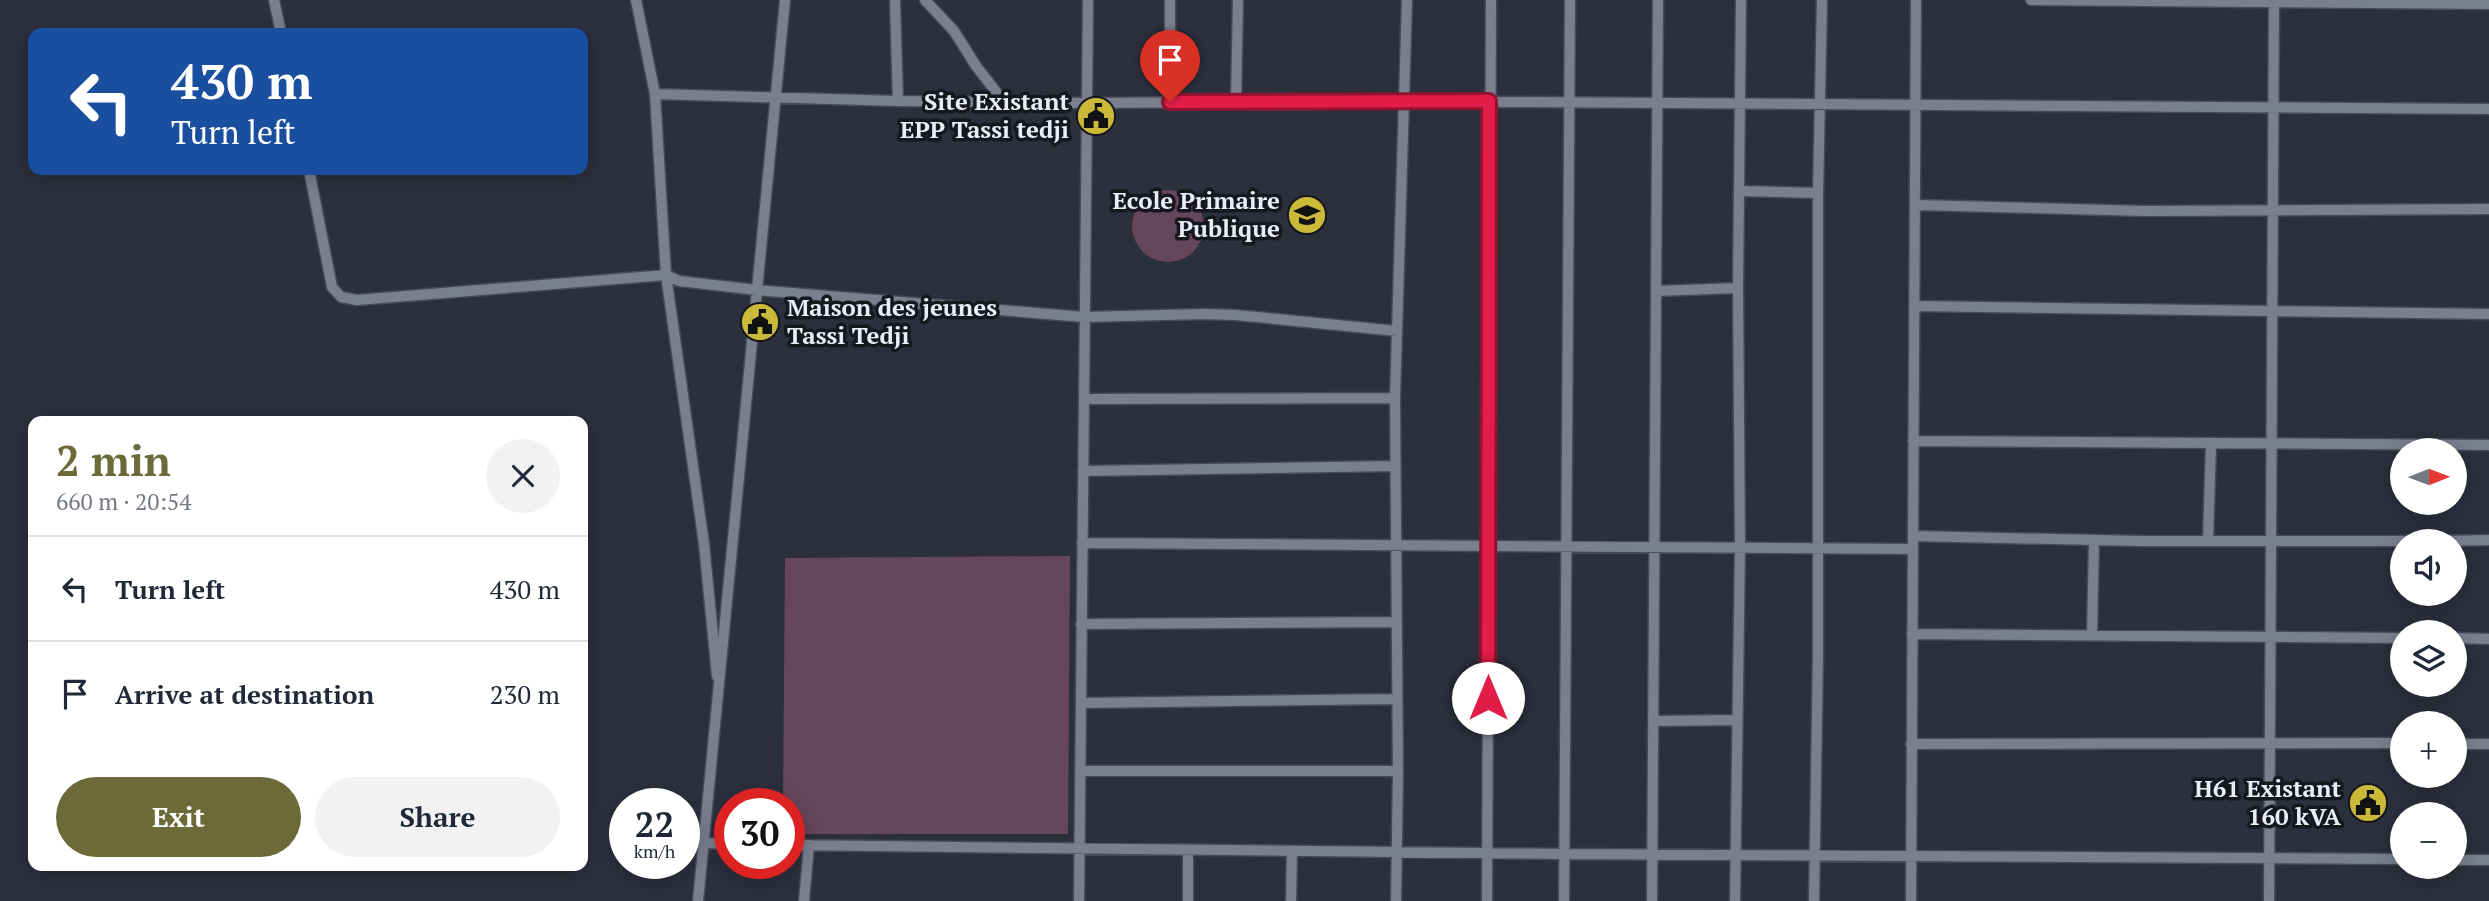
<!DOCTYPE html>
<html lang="en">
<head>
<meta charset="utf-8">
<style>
  body { margin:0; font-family:"PT Serif",serif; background:#f2f2f3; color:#1f2937; height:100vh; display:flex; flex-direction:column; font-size:26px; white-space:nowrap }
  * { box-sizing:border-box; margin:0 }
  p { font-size:23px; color:#747a83 }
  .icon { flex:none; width:38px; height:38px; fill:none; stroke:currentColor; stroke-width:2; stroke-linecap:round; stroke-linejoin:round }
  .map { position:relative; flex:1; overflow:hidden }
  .panel { position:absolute; left:28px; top:416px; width:560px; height:455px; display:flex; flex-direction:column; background:#fff; border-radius:14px; box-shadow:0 4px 18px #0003 }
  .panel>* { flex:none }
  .top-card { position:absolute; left:28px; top:28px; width:560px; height:147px; border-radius:14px; box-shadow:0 4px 18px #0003; background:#1a4fa0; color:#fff; overflow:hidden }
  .needle { width:46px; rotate:89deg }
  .tools { position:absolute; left:2390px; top:438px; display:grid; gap:14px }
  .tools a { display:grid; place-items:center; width:77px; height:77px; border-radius:50%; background:#fff; box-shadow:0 4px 18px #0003; font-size:35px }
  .speed { position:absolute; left:609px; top:788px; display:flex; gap:14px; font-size:35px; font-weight:700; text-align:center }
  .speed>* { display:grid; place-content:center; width:91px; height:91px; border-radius:50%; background:#fff; box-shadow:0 4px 18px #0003; line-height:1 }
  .speed small { font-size:18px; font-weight:400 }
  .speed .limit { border:10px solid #d22; background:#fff; color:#111 }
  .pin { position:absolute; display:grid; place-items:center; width:60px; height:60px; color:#fff; margin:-72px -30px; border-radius:50% 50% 50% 0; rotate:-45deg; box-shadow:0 0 7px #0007 }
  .pin .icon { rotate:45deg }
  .me { position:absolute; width:77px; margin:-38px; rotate:0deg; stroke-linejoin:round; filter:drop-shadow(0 0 5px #0008) }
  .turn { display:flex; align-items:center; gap:24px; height:147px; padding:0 28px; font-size:32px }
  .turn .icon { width:91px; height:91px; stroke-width:2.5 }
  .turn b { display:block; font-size:49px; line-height:60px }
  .round { display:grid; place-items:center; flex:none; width:74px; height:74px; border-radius:37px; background:#f2f2f3 }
  .overview { display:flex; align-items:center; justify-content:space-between; height:119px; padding:0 28px }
  h1 { font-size:42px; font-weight:700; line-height:52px; color:#6c6a38 }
  .action { display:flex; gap:14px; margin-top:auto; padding:14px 28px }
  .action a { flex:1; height:80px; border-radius:42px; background:#6c6a38; color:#fff; font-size:28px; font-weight:700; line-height:80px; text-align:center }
  .action a+a { background:#f2f2f3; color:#1f2937 }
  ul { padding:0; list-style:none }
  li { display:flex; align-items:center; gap:21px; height:105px; padding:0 28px; border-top:2px solid #e0e1e3 }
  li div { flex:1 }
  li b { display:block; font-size:26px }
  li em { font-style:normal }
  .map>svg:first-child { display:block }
  .green { fill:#66465b }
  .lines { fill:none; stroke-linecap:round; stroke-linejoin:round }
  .minor-casing { stroke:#474a56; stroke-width:13 }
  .minor { stroke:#7a7f8e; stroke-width:10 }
  .route-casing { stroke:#92132f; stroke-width:18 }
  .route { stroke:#e11d48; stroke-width:12 }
  .labels { text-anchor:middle; stroke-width:7; stroke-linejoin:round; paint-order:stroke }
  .poi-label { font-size:24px; font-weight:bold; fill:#eaedf6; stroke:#16181e; text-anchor:end }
</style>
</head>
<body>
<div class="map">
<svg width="2489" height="901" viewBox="0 0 2489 901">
  <rect width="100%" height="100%" fill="#2c2f3c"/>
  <path class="green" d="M1132 226a36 36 0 1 1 72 0a36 36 0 1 1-72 0Z
    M 1070,556 L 1068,834 L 789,834 L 789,803 L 783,803 L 785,558 Z"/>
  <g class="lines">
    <g class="minor-casing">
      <path id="minor" d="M 274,0 L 281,33
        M 636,0 L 655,94 L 666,275 L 704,544 L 717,676
        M 895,0 L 898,101
        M 925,0 L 954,31 L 976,66 L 1004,102
        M 2031,0 L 2489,4
        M 655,94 L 898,101 L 1085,103 L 1402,101 L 2489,109
        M 1236,101 L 1238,0
        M 1170,102 L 1170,0
        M 309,170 L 332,287 L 341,297 L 357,300 L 666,275 L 679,281 L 757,290 L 1084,317 L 1203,314 L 1236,315 L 1397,331
        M 1740,191 L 1818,193
        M 1916,205 L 2146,211 L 2489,209
        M 1656,291 L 1738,288
        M 1915,306 L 2489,314
        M 1084,399 L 1395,398
        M 1913,441 L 2489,445
        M 1083,471 L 1394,466
        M 1913,536 L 2140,541 L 2415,541
        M 2208,541 L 2211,444
        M 2441,541 L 2489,540
        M 1082,543 C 1359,544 1636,545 1912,549
        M 1081,624 L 1397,622
        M 1912,634 L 2403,638
        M 2092,635 L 2094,540
        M 2455,638 L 2489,639
        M 1081,703 L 1397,699
        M 1654,721 L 1737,720
        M 1911,744 L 2403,743
        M 2455,744 L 2489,744
        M 1080,771 L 1398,771
        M 704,843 L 730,844
        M 789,845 L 1565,854 L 2403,859
        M 2455,860 L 2489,860
        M 698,901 L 785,0
        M 804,901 L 809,845
        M 1079,901 L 1088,0
        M 1188,901 L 1188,850
        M 1291,901 L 1292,851
        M 1396,901 L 1398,771 L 1395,398 L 1407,0
        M 1487,901 L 1491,0
        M 1564,901 L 1570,0
        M 1652,901 L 1658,0
        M 1735,901 L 1740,546 L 1738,288 L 1741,0
        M 1814,901 L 1818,653 L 1818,193 L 1822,0
        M 1911,901 L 1916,0
        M 2269,901 L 2274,0"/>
    </g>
    <use href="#minor" class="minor"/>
  </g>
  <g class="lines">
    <g class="route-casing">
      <path id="route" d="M 1170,102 L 1489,101 L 1488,698"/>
    </g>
    <use href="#route" class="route"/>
  </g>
  <defs>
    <g id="civic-disc" transform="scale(2.0125)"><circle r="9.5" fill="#cbba39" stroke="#16181e"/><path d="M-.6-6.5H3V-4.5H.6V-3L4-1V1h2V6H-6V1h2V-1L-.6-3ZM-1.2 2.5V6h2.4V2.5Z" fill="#111"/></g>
    <g id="school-disc" transform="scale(2.0125)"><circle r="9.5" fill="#cbba39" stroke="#16181e"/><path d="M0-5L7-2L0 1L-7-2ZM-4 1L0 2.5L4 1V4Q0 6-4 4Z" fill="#111"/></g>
  </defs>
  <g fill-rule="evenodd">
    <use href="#civic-disc" x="1096" y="116"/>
    <use href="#school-disc" x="1307" y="215"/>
    <use href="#civic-disc" x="760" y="322"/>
    <use href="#civic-disc" x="2368" y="803"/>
  </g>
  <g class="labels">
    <g class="poi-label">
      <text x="1069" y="110">Site Existant<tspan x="1069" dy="28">EPP Tassi tedji</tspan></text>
      <text x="1280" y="209">Ecole Primaire<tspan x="1280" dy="28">Publique</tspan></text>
      <text x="787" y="316" text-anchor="start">Maison des jeunes<tspan x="787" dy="28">Tassi Tedji</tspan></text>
      <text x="2341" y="797">H61 Existant<tspan x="2341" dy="28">160 kVA</tspan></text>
    </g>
  </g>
</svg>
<div class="tools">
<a><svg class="needle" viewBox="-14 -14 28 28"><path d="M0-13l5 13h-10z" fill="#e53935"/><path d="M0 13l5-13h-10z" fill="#747a83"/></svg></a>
<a><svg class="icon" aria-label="sound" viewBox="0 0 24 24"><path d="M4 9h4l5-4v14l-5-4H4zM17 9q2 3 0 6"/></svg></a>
<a><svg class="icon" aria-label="layers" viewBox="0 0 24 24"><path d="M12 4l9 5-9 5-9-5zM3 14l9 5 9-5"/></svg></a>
<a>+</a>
<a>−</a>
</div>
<div class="speed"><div>22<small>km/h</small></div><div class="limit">30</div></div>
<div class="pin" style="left:1170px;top:102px;background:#d93025"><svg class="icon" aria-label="arrive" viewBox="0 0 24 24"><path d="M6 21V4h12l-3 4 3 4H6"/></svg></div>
<svg class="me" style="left:1488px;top:698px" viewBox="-20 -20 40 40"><circle r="19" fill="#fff"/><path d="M0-13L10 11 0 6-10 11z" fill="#e11d48"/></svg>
<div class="top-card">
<div class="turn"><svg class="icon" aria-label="left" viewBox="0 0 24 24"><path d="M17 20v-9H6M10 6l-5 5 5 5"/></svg><div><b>430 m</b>Turn left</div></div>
</div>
<section class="panel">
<div class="overview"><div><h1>2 min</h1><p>660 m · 20:54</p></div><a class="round"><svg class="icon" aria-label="close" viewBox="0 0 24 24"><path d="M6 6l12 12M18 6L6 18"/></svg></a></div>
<ul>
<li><svg class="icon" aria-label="left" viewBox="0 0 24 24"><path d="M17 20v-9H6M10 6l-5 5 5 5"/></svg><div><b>Turn left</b></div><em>430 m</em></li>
<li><svg class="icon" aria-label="arrive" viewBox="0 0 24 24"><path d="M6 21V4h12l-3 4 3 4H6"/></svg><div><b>Arrive at destination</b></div><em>230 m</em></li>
</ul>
<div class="action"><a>Exit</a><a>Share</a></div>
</section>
</div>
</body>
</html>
